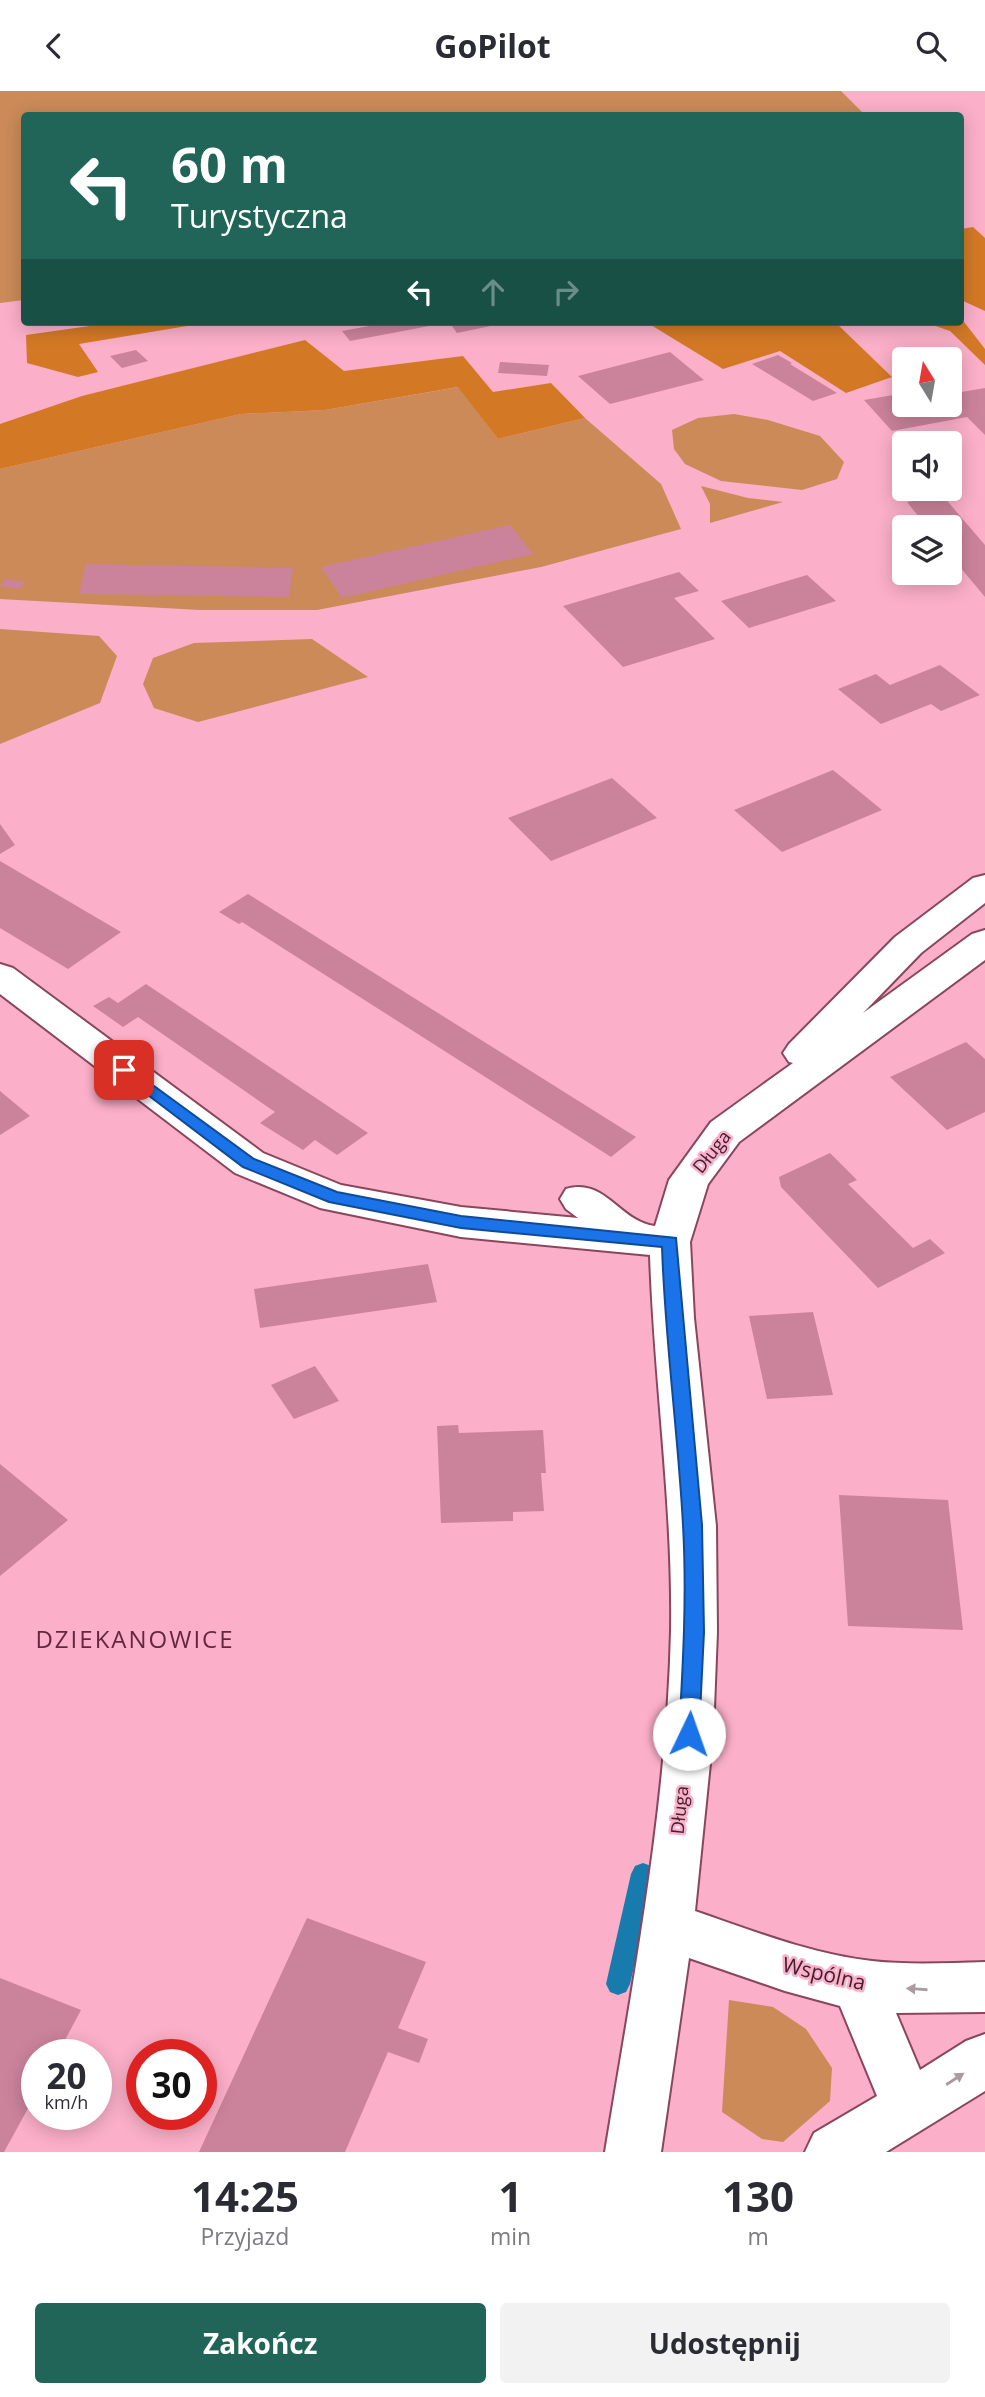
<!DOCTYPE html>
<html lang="pl">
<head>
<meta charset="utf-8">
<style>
  body { margin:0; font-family:"Open Sans",sans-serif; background:#f2f2f3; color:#2b2b33; height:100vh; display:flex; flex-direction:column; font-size:26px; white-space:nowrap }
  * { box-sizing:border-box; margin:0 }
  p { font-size:23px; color:#7c7c81 }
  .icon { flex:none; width:38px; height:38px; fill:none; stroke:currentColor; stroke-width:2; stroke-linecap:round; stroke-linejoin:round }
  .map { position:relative; height:2061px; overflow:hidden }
  .panel { display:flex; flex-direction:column; background:#fff; flex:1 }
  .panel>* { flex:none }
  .banner { position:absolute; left:21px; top:21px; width:943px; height:214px; border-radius:7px; box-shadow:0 4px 18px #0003; background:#206558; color:#fff; overflow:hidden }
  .needle { width:46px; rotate:349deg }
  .fabs { position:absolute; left:892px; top:256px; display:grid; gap:14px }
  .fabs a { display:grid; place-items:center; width:70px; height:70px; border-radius:7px; background:#fff; box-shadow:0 4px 18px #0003; font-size:35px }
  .speed { position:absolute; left:21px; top:1948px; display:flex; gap:14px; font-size:35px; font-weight:700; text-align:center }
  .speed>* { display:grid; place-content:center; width:91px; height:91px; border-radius:50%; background:#fff; box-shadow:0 4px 18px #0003; line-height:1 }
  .speed small { font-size:18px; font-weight:400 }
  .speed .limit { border:10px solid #d22; background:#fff; color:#111 }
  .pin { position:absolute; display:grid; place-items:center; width:60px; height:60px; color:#fff; margin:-30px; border-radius:14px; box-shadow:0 4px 10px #0006 }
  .me { position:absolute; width:77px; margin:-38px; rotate:3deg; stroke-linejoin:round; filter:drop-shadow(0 0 5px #0008) }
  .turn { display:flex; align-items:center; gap:24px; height:147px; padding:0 35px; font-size:32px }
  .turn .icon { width:91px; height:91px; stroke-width:2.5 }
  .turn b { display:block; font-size:49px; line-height:60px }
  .lanes { display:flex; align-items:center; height:66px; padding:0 35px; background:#0003; justify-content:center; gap:35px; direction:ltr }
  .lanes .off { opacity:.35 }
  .eta { display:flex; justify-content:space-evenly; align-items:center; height:119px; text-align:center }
  .eta b { font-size:42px; font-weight:700; line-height:49px }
  .action { display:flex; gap:14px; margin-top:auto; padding:14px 35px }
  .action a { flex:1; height:80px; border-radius:7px; background:#206558; color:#fff; font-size:28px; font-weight:700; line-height:80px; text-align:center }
  .action a+a { background:#f2f2f3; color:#2b2b33 }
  header { display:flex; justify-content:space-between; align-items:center; height:91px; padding:0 35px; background:#fff; font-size:32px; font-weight:700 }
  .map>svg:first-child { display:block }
  .green { fill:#cb8a58 }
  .forest { fill:#d37926 }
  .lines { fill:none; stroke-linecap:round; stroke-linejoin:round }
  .stream { fill:#177bae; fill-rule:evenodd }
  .building { fill:#cb839b }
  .minor-casing { stroke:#88465f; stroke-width:4 }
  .minor { fill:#fff; fill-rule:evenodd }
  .oneway { fill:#a99ca0 }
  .route { fill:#1a73e8; stroke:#114b97; stroke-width:2 }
  .labels { text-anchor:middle; stroke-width:5; stroke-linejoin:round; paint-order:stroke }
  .street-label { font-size:18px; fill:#3f222c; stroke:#fbafc8 }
  .near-street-label { font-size:21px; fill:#3f222c; stroke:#fbafc8 }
  .near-quarter-label { font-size:24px; letter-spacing:2px; fill:#652740; stroke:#fbafc8 }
</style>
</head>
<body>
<header><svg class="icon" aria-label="back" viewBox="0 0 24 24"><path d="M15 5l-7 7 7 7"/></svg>GoPilot<svg class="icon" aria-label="search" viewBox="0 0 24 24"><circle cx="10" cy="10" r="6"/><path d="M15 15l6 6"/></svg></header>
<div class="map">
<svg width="985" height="2061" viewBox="0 0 985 2061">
  <rect width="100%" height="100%" fill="#fbafc8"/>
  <path class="green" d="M 0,0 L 841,0 L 865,24 L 24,24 L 24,209 L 0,212 Z
    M 459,296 L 498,348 L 585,327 L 661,393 L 681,438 L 541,476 L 317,519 L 200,519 L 0,508 L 0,378 L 241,323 L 325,319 Z
    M 734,323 L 768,329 L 820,345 L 844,371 L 837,388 L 802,399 L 721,390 L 685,373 L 674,358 L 672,339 L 698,327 Z
    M 701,395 L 748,407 L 783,411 L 710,432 L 710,413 Z
    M 0,538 L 99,545 L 117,565 L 100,612 L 0,653 Z
    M 312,548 L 368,586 L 198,631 L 154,617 L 143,593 L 153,567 L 194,552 Z
    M 729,1909 L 773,1916 L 806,1938 L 832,1977 L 830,2010 L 783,2051 L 762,2048 L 722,2021 Z"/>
  <path class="forest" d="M 973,136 L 985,147 L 985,220 L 961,209 L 961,138 Z
    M 961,227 L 985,258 L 985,274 L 950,240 L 924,231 L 961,231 Z
    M 118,231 L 211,231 L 79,253 L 98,281 L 78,286 L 27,272 L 26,244 Z
    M 646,231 L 835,231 L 892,286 L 846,302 L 780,260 L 723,278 Z
    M 305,249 L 344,280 L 463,265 L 493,301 L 551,292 L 585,327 L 498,348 L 458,296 L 325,319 L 241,323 L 0,378 L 0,333 L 82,305 Z"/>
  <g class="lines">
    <path class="stream" d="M 643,1772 L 651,1775 L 655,1783 L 630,1893 L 626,1901 L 618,1904 L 610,1901 L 606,1893 L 631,1783 L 635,1775 Z"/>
  </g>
  <path class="building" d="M 391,231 L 445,231 L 445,232 L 350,250 L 342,240 Z
    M 449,231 L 505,231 L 505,232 L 457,242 Z
    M 136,259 L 148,270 L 122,277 L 110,265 Z
    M 670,261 L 704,289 L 610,313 L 578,285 Z
    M 778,264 L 792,272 L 790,273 L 837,302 L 813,310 L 752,273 Z
    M 500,271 L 549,274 L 547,285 L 498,282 Z
    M 985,297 L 985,344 L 967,326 L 892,340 L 864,309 L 905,302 L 905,313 L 950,313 L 950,303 Z
    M 943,405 L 985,454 L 985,506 L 950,464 L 950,436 L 927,436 L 907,411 Z
    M 510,434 L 533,463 L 342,507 L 321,476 Z
    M 86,473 L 293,477 L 289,506 L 79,503 Z
    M 679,481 L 699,500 L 674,507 L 715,548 L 623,576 L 563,515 Z
    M 807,484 L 836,510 L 749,537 L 721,510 Z
    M 5,488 L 25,491 L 19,498 L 0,495 Z
    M 940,574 L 980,604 L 941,620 L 931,613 L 881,633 L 838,598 L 876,583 L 890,594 Z
    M 833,679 L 882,719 L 782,761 L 734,719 Z
    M 612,687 L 657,727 L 551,770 L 508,727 Z
    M 0,733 L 15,754 L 0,763 Z
    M 0,770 L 121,841 L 68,878 L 0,837 Z
    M 248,803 L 636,1046 L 611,1066 L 242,831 L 239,833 L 219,821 Z
    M 146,893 L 368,1042 L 337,1064 L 315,1049 L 303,1059 L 260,1032 L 275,1021 L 138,926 L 123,936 L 93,915 L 109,906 L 118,912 Z
    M 966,951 L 985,968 L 985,1021 L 947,1039 L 890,986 Z
    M 0,1000 L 30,1025 L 0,1044 Z
    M 830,1062 L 857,1089 L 848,1093 L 913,1157 L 930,1148 L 945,1162 L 878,1197 L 781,1096 L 779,1086 Z
    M 428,1173 L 437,1211 L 260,1237 L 254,1198 Z
    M 813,1221 L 833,1304 L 767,1308 L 749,1225 Z
    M 315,1275 L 339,1310 L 294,1328 L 271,1294 Z
    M 458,1334 L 459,1342 L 543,1339 L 546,1382 L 541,1382 L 544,1420 L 513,1421 L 513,1430 L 441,1432 L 437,1335 Z
    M 0,1373 L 68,1429 L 0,1485 Z
    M 839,1404 L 948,1409 L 963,1539 L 848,1535 Z
    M 307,1827 L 426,1871 L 398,1937 L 428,1948 L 419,1972 L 388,1961 L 345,2061 L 199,2061 Z
    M 0,1887 L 81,1919 L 57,1964 L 37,1964 L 37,2001 L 4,2061 L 0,2061 Z"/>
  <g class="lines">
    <g class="minor-casing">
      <path id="minor" d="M 985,784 L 985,812 L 921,862 L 863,922 L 972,843 L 985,839 L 985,869 L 739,1051 L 708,1093 L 690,1151 L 694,1227 L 716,1435 L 717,1541 L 713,1643 L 695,1820 C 753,1840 811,1863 872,1870 C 909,1874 947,1872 985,1871 L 985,1921 L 896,1922 L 920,1979 L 966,1950 L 985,1943 L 985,2000 L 886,2061 L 805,2061 L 814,2042 L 877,2005 L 840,1915 L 785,1900 L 689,1867 L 661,2061 L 605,2061 C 633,1889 667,1715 671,1540 C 673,1414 654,1290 650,1164 L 461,1146 L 320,1117 L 235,1082 L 0,903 L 0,873 L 13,877 L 263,1062 L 341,1094 L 461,1116 L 578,1127 L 566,1118 L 560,1108 L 566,1098 C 605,1086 620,1131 655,1135 L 669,1089 L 711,1031 L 793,972 L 789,971 L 783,962 L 789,953 L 895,846 L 973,787 Z"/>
    </g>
    <use href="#minor" class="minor"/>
  </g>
  <defs><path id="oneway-solid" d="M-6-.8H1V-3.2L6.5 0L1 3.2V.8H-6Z" transform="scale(1.75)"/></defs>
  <g class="oneway">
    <use href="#oneway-solid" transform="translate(917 1898) rotate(-176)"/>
    <use href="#oneway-solid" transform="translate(955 1988) rotate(-33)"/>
  </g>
  <path class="route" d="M 124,973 L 254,1068 L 337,1101 L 461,1125 L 676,1147 L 702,1434 L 704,1541 L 699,1643 L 696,1649 L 689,1652 L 682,1649 L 679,1643 C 683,1574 687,1504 683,1434 C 678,1341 665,1249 662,1156 L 461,1137 L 329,1111 L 243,1076 L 119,982 L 117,979 L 119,975 Z"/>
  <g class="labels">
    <g class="street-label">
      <text transform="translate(712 1061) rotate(-51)" y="6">Długa</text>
      <text transform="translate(680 1719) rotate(-84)" y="6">Długa</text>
    </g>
    <g class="near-street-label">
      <text transform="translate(824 1883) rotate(13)" y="7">Wspólna</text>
    </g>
    <g class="near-quarter-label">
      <text x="135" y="1557">DZIEKANOWICE</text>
    </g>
  </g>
</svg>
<div class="fabs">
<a><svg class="needle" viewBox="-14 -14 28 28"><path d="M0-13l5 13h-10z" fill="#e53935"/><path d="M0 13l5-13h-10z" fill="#7c7c81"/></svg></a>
<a><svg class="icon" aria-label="sound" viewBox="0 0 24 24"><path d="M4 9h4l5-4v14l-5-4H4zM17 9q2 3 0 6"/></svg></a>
<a><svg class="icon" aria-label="layers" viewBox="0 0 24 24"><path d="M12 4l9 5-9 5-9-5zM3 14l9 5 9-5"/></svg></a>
</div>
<div class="speed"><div>20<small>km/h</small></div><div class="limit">30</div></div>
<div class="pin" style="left:124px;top:979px;background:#d93025"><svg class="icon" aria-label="arrive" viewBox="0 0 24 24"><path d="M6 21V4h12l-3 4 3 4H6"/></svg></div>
<svg class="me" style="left:689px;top:1643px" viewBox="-20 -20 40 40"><circle r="19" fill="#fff"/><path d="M0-13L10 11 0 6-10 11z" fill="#1a73e8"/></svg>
<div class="banner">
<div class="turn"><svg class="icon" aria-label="left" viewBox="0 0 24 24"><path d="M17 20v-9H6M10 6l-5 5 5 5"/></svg><div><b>60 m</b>Turystyczna</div></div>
<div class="lanes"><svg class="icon" aria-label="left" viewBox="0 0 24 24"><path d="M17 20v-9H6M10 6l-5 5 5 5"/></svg><svg class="icon off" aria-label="ahead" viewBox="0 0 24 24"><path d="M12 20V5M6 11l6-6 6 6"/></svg><svg class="icon off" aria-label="right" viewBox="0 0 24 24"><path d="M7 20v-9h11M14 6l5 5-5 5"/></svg></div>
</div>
</div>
<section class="panel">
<div class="eta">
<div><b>14:25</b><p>Przyjazd</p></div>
<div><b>1</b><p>min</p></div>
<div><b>130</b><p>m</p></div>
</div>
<div class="action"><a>Zakończ</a><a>Udostępnij</a></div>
</section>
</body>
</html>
